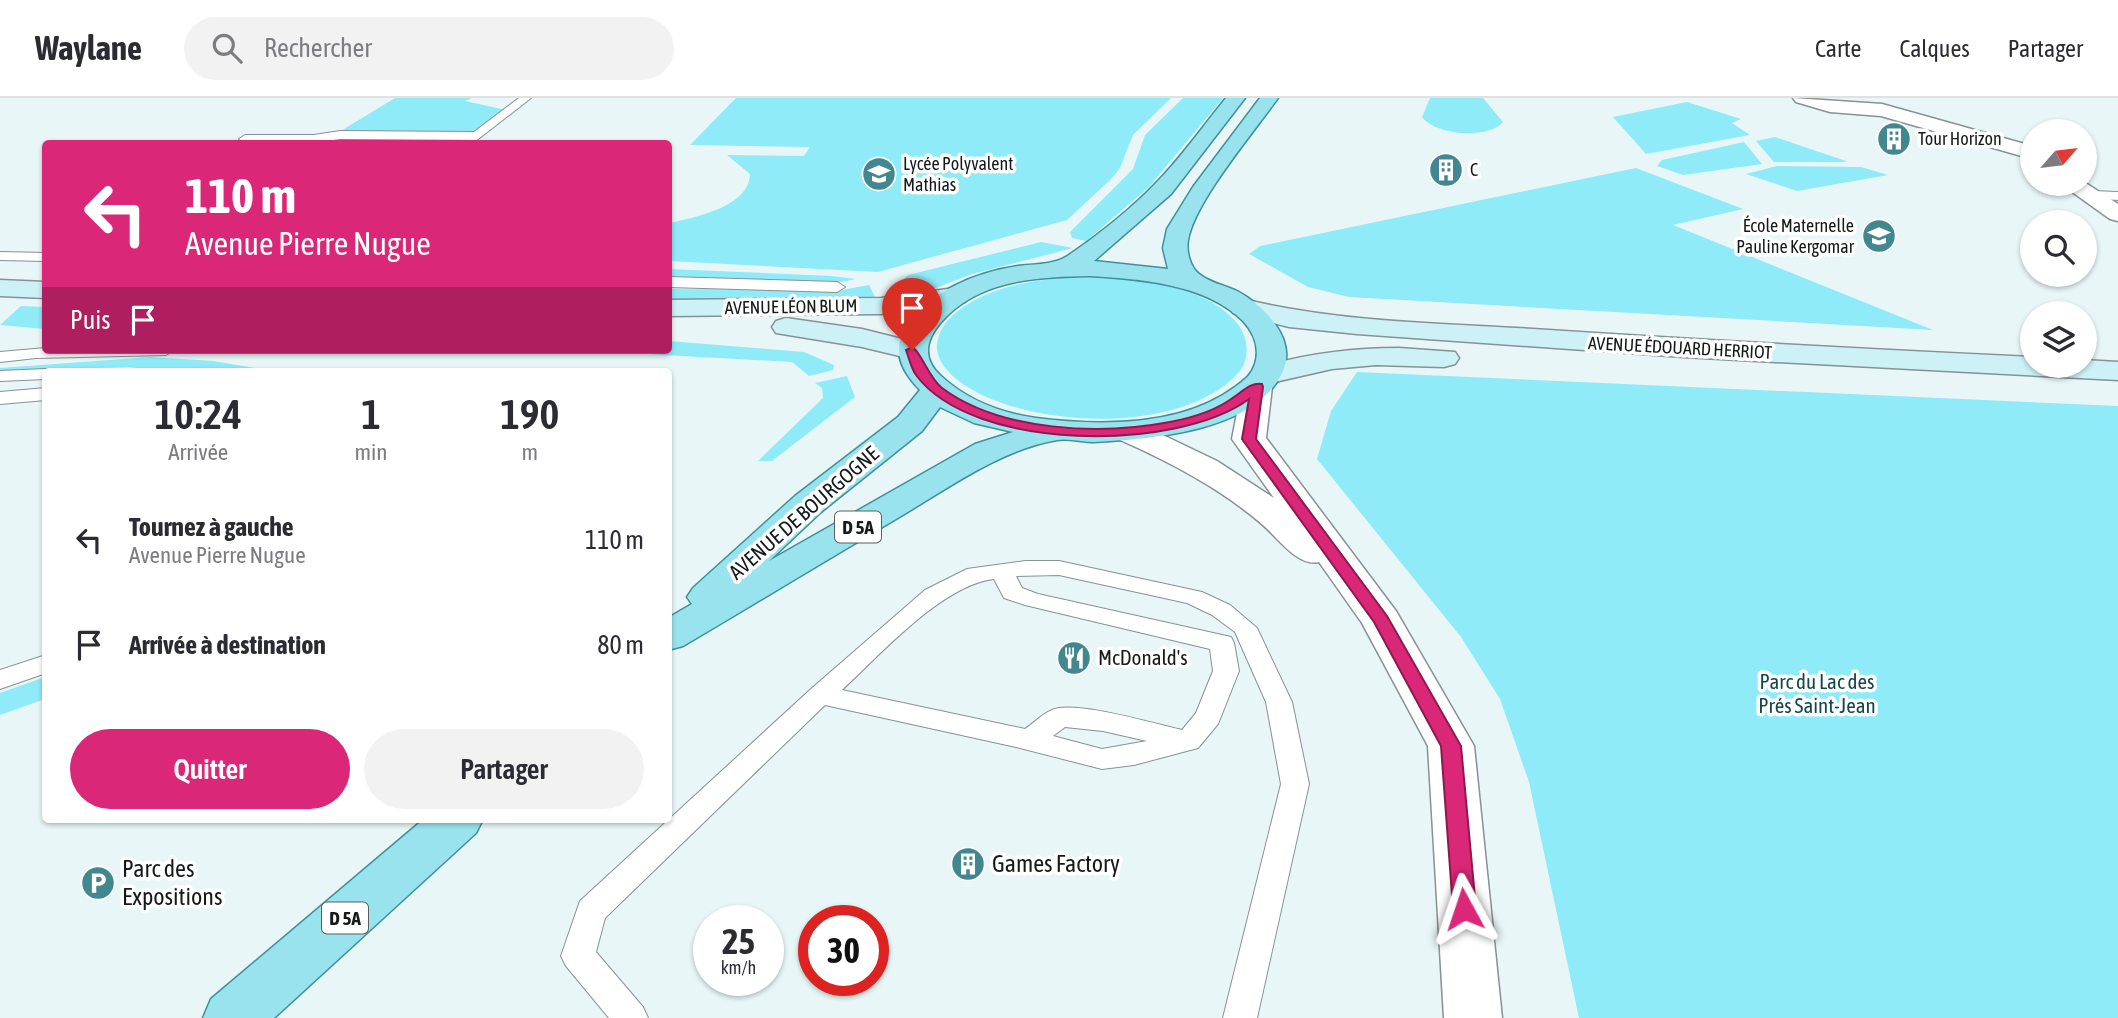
<!DOCTYPE html>
<html lang="fr">
<head>
<meta charset="utf-8">
<style>
  body { margin:0; font-family:"Asap Condensed",sans-serif; background:#f2f2f3; color:#2b2b33; height:100vh; display:flex; flex-direction:column; font-size:26px; white-space:nowrap }
  * { box-sizing:border-box; margin:0 }
  p { font-size:23px; color:#7c7c81 }
  .icon { flex:none; width:38px; height:38px; fill:none; stroke:currentColor; stroke-width:2; stroke-linecap:round; stroke-linejoin:round }
  .map { position:relative; flex:1; overflow:hidden }
  .details { position:absolute; left:42px; top:270px; width:630px; height:455px; display:flex; flex-direction:column; background:#fff; border-radius:7px; box-shadow:0 2px 5px #0004 }
  .details>* { flex:none }
  .top-card { position:absolute; left:42px; top:42px; width:630px; height:214px; border-radius:7px; box-shadow:0 2px 5px #0004; background:#db2777; color:#fff; overflow:hidden }
  .needle { width:46px; rotate:62deg }
  .fabs { position:absolute; left:2020px; top:21px; display:grid; gap:14px }
  .fabs a { display:grid; place-items:center; width:77px; height:77px; border-radius:50%; background:#fff; box-shadow:0 2px 5px #0004; font-size:35px }
  .speed { position:absolute; left:693px; top:807px; display:flex; gap:14px; font-size:35px; font-weight:700; text-align:center }
  .speed>* { display:grid; place-content:center; width:91px; height:91px; border-radius:50%; background:#fff; box-shadow:0 2px 5px #0004; line-height:1 }
  .speed small { font-size:18px; font-weight:400 }
  .speed .limit { border:10px solid #d22; background:#fff; color:#111 }
  .pin { position:absolute; display:grid; place-items:center; width:60px; height:60px; color:#fff; margin:-72px -30px; border-radius:50% 50% 50% 0; rotate:-45deg; box-shadow:0 0 7px #0007 }
  .pin .icon { rotate:45deg }
  .me { position:absolute; width:77px; margin:-38px; rotate:355deg; stroke-linejoin:round; filter:drop-shadow(0 0 5px #0008) }
  .turn { display:flex; align-items:center; gap:24px; height:147px; padding:0 28px; font-size:32px }
  .turn .icon { width:91px; height:91px; stroke-width:2.5 }
  .turn b { display:block; font-size:49px; line-height:60px }
  .then { display:flex; align-items:center; height:66px; padding:0 28px; background:#0003; gap:14px; font-size:26px }
  .eta { display:flex; justify-content:space-evenly; align-items:center; height:119px; text-align:center }
  .eta b { font-size:42px; font-weight:600; line-height:49px }
  .primary-button { display:flex; gap:14px; margin-top:auto; padding:14px 28px }
  .primary-button a { flex:1; height:80px; border-radius:42px; background:#db2777; color:#fff; font-size:28px; font-weight:600; line-height:80px; text-align:center }
  .primary-button a+a { background:#f2f2f3; color:#2b2b33 }
  ul { padding:0; list-style:none }
  li { display:flex; align-items:center; gap:21px; height:105px; padding:0 28px }
  li div { flex:1 }
  li b { display:block; font-size:26px }
  li em { font-style:normal }
  header { display:flex; align-items:center; gap:42px; box-sizing:border-box; height:98px; padding:0 35px; background:#fff; border-bottom:2px solid #e1e1e2 }
  header strong { font-size:33px }
  nav { display:flex; gap:38px; margin-inline-start:auto; font-size:24px }
  .search { width:490px; height:63px; background:#f2f2f3; display:flex; align-items:center; gap:18px; box-sizing:border-box; padding:0 24px; border-radius:38px; color:#7c7c81; font-size:26px }
  .map>svg:first-child { display:block }
  .green { fill:#8febf8 }
  .lines { fill:none; stroke-linecap:round; stroke-linejoin:round }
  .lane-casing { stroke:#869294; stroke-width:2 }
  .street-casing { stroke:#869294; stroke-width:3 }
  .secondary-casing { stroke:#869294; stroke-width:3 }
  .primary-casing { stroke:#3e919b; stroke-width:3 }
  .lane { fill:#fff; fill-rule:evenodd }
  .street { fill:#fff; fill-rule:evenodd }
  .secondary { fill:#ccf1f6; fill-rule:evenodd }
  .primary { fill:#98e3ed; fill-rule:evenodd }
  .route { fill:#db2777; stroke:#8e194d; stroke-width:2 }
  .labels { text-anchor:middle; stroke-width:7; stroke-linejoin:round; paint-order:stroke }
  .far-poi-label { font-size:18px; fill:#14191a; stroke:#fff; text-anchor:start }
  .far-street-label { font-size:18px; fill:#14191a; stroke:#fff }
  .shield { fill:#fff; stroke:#5a5e5f; stroke-width:2 }
  .shield-label { font-size:19px; font-weight:bold; fill:#14191a }
  .street-label { font-size:21px; fill:#14191a; stroke:#fff }
  .poi-label { font-size:21px; fill:#14191a; stroke:#fff; text-anchor:start }
  .park-label { font-size:21px; fill:#14464d; stroke:#fff }
  .near-poi-label { font-size:24px; fill:#14191a; stroke:#fff; text-anchor:start }
</style>
</head>
<body>
<header>
<strong>Waylane</strong>
<div class="search"><svg class="icon" aria-label="search" viewBox="0 0 24 24"><circle cx="10" cy="10" r="6"/><path d="M15 15l6 6"/></svg>Rechercher</div>
<nav><a>Carte</a><a>Calques</a><a>Partager</a></nav>
</header>
<div class="map">
<svg width="2118" height="920" viewBox="0 0 2118 920">
  <rect width="100%" height="100%" fill="#e8f6f8"/>
  <path class="green" d="M 395,0 L 472,0 L 465,3 L 506,12 L 475,34 L 339,34 Z
    M 736,0 L 1171,0 L 1133,37 L 1120,70 L 1110,82 L 1067,122 L 878,174 L 669,163 L 669,125 C 695,120 750,108 750,76 L 727,57 L 804,58 L 810,49 L 690,47 Z
    M 1183,0 L 1223,0 L 1149,89 L 1086,143 L 1072,140 L 1070,134 L 1133,71 L 1145,37 Z
    M 1430,0 L 1483,0 L 1503,24 C 1488,42 1435,37 1422,19 Z
    M 1687,4 L 1741,21 L 1732,25 L 1750,37 L 1646,56 L 1613,19 Z
    M 1775,39 L 1846,63 L 1846,64 L 1774,64 L 1756,43 Z
    M 1744,44 L 1762,66 L 1683,77 L 1657,68 L 1662,62 Z
    M 1777,68 L 1861,69 L 1888,77 L 1797,93 L 1746,76 Z
    M 1636,70 L 1743,111 L 1673,127 L 1933,232 L 1349,199 L 1308,189 L 1249,156 L 1260,148 Z
    M 1041,144 L 1073,150 L 972,176 L 920,196 L 898,200 L 895,189 L 908,177 Z
    M 669,171 L 831,178 L 856,181 L 836,185 L 669,178 Z
    M 1090,178 C 1134,181 1207,187 1237,225 C 1248,239 1251,259 1239,274 C 1184,337 1032,331 966,288 C 952,279 936,264 937,247 C 938,236 943,227 951,219 C 988,185 1042,181 1090,178 Z
    M 869,187 L 875,199 L 863,201 L 669,202 L 669,191 L 842,192 Z
    M 21,208 L 45,209 L 45,231 L 0,227 Z
    M 669,243 L 804,254 L 834,267 L 833,272 L 809,278 L 792,264 L 591,253 L 668,252 Z
    M 151,259 L 213,263 L 273,273 L 160,273 L 130,269 L 0,273 L 0,270 Z
    M 1357,274 L 2118,308 L 2118,920 L 1579,920 L 1529,684 L 1500,601 L 1461,539 L 1317,361 L 1331,313 Z
    M 847,278 L 855,299 L 772,363 L 758,363 L 823,300 L 822,290 L 815,285 Z
    M 45,579 L 45,601 L 0,617 L 0,595 Z"/>
  <g class="lines">
    <g class="lane-casing">
      <path id="lane" d="M 519,0 L 531,0 L 477,42 L 340,41 L 314,45 L 245,45 L 239,41 L 245,37 L 314,37 L 340,33 L 474,34 Z
        M 2091,93 L 2118,94 L 2118,102 L 2086,100 L 2084,97 Z
        M 0,154 L 46,155 L 46,163 L 0,162 Z
        M 668,179 L 837,184 L 845,189 L 837,194 L 668,189 Z
        M 46,250 L 46,252 L 175,252 L 166,257 L 36,260 L 0,264 L 0,254 Z
        M 46,271 L 53,273 L 46,273 L 46,281 L 0,283 L 0,273 Z
        M 46,290 L 46,302 L 0,306 L 0,294 Z
        M 1026,463 L 1059,463 L 1202,494 L 1230,507 L 1257,530 L 1292,604 L 1309,686 L 1257,920 L 1223,920 L 1281,686 L 1266,604 L 1235,534 L 1212,517 L 1187,505 L 1059,477 L 1016,478 L 1022,490 L 1038,496 L 1231,539 L 1234,545 L 1239,573 L 1218,626 L 1198,650 L 1134,667 L 1102,671 L 1016,649 L 825,607 L 605,820 L 596,854 L 643,909 L 648,920 L 609,920 L 566,868 L 561,858 L 580,803 L 811,591 L 925,492 L 967,471 ZM 994,481 L 1004,500 L 1025,507 L 1210,551 L 1213,573 L 1196,615 L 1182,632 C 1155,626 1075,602 1052,612 C 1042,616 1034,625 1025,631 L 842,592 C 880,557 942,487 994,481 ZM 1065,629 L 1103,633 L 1147,643 L 1102,651 L 1053,638 Z
        M 46,557 L 46,575 L 0,591 L 0,572 Z"/>
    </g>
    <g class="street-casing">
      <path id="street" d="M 1793,0 L 1882,6 L 2032,48 L 2032,61 L 1881,18 L 1830,14 L 1796,4 Z
        M 2084,84 L 2118,106 L 2118,123 L 2110,121 L 2061,86 Z
        M 1257,280 L 1268,282 L 1272,289 L 1266,340 L 1396,513 L 1474,648 L 1502,920 L 1444,920 L 1428,648 L 1362,525 L 1319,464 C 1298,469 1278,440 1263,427 C 1220,390 1170,364 1118,341 L 1114,334 L 1118,327 L 1130,324 L 1142,327 L 1217,363 L 1274,400 L 1232,341 L 1242,289 L 1246,282 Z"/>
    </g>
    <g class="secondary-casing">
      <path id="secondary" d="M 0,182 L 46,184 L 46,200 L 0,198 Z
        M 955,190 L 965,192 L 968,198 L 965,204 L 881,216 L 668,218 L 668,202 L 881,200 Z
        M 1243,201 C 1337,224 1436,225 1533,231 C 1699,242 1865,251 2032,259 L 2032,268 L 2084,268 L 2084,262 L 2118,264 L 2118,282 L 1683,259 L 1357,236 L 1289,229 L 1233,215 L 1229,209 L 1233,203 Z
        M 786,220 L 862,231 L 922,246 L 927,252 L 922,258 L 912,261 L 862,249 L 776,235 L 772,229 L 776,223 Z
        M 1399,250 L 1455,254 L 1459,260 L 1455,266 L 1444,269 L 1376,267 L 1332,271 L 1266,286 L 1255,283 L 1251,277 L 1255,271 C 1303,256 1349,250 1399,250 Z"/>
    </g>
    <g class="primary-casing">
      <path id="primary" d="M 1226,0 L 1245,0 L 1171,96 L 1094,163 L 1168,171 L 1163,150 L 1167,131 L 1193,89 L 1260,0 L 1278,0 C 1254,34 1195,103 1188,142 C 1186,153 1190,169 1199,176 C 1210,185 1224,187 1237,193 C 1263,207 1297,240 1283,273 C 1256,334 1150,341 1094,344 C 1082,344 1068,340 1057,342 C 1000,352 950,389 901,418 C 828,461 756,505 683,548 L 668,552 L 668,520 L 692,506 L 687,499 L 693,490 L 795,398 L 898,319 L 920,292 C 904,276 891,254 905,231 C 926,194 977,174 1018,168 C 1034,166 1055,167 1069,157 C 1098,137 1130,112 1155,86 C 1181,60 1203,28 1226,0 ZM 1089,178 C 1138,181 1205,185 1243,223 C 1254,235 1260,250 1255,266 C 1251,278 1244,282 1235,289 C 1181,329 1099,328 1036,320 C 1001,315 967,302 941,278 C 917,256 930,234 949,216 C 986,181 1041,179 1089,178 ZM 940,309 L 974,325 L 1013,334 L 975,346 L 769,463 L 821,414 L 922,333 Z
        M 424,721 L 483,721 L 476,735 L 274,920 L 203,920 L 211,901 Z"/>
    </g>
    <use href="#lane" class="lane"/>
    <use href="#street" class="street"/>
    <use href="#secondary" class="secondary"/>
    <use href="#primary" class="primary"/>
  </g>
  <path class="route" d="M 912,249 C 920,252 929,280 942,290 C 1001,334 1101,337 1170,324 C 1191,320 1217,312 1234,299 C 1243,293 1251,284 1262,286 L 1263,289 L 1256,341 L 1387,518 L 1461,648 L 1476,811 L 1472,818 L 1464,821 L 1457,818 L 1453,811 L 1441,648 L 1374,524 L 1242,341 L 1249,301 C 1177,354 973,354 916,277 C 911,270 909,260 906,252 Z"/>
  <defs>
    <g id="building-disc" transform="scale(1.75)"><circle r="9.5" fill="#408790" stroke="#fff"/><path d="M-4-6H4V6H1V3H-1V6H-4ZM-2.5-4.3h1.7v1.8h-1.7ZM.8-4.3h1.7v1.8H.8ZM-2.5-1h1.7V.8h-1.7ZM.8-1h1.7V.8H.8Z" fill="#fff"/></g>
    <g id="school-disc" transform="scale(1.75)"><circle r="9.5" fill="#408790" stroke="#fff"/><path d="M0-5L7-2L0 1L-7-2ZM-4 1L0 2.5L4 1V4Q0 6-4 4Z" fill="#fff"/></g>
    <g id="restaurant-disc" transform="scale(1.75)"><circle r="9.5" fill="#408790" stroke="#fff"/><path d="M-5-6h1v4h1v-4h1v4h1v-4h1v5L-1.5 .5V6h-2V.5L-5-1ZM5-6V6H3V1.5H1.5Q1.5-4 5-6Z" fill="#fff"/></g>
    <g id="parking-disc" transform="scale(1.75)"><circle r="9.5" fill="#408790" stroke="#fff"/><path d="M-3.5-5.5H1a3.5 3.5 0 0 1 0 7H-1V5.5H-3.5ZM-1-3.4V-.6H.8a1.4 1.4 0 0 0 0-2.8Z" fill="#fff"/></g>
  </defs>
  <g fill-rule="evenodd">
    <use href="#building-disc" x="1894" y="41"/>
    <use href="#building-disc" x="1446" y="72"/>
    <use href="#school-disc" x="879" y="76"/>
    <use href="#school-disc" x="1879" y="138"/>
    <use href="#restaurant-disc" x="1074" y="560"/>
    <use href="#building-disc" x="968" y="766"/>
    <use href="#parking-disc" x="98" y="785"/>
  </g>
  <g class="labels">
    <g class="far-poi-label">
      <text x="1918" y="47">Tour Horizon</text>
      <text x="903" y="72">Lycée Polyvalent<tspan x="903" dy="21">Mathias</tspan></text>
      <text x="1470" y="78">C</text>
      <text x="1854" y="134" text-anchor="end">École Maternelle<tspan x="1854" dy="21">Pauline Kergomar</tspan></text>
    </g>
    <g class="far-street-label">
      <text transform="translate(791 209) rotate(-1)" y="6">AVENUE LÉON BLUM</text>
      <text transform="translate(1680 250) rotate(3)" y="6">AVENUE ÉDOUARD HERRIOT</text>
    </g>
    <g class="shield">
      <rect x="835" y="413.5" width="46" height="31" rx="5"/>
      <rect x="322" y="804.5" width="46" height="31" rx="5"/>
    </g>
    <g class="shield-label">
      <text x="858" y="436">D 5A</text>
      <text x="345" y="827">D 5A</text>
    </g>
    <g class="street-label">
      <text transform="translate(804 415) rotate(-41)" y="7">AVENUE DE BOURGOGNE</text>
    </g>
    <g class="poi-label">
      <text x="1098" y="567">McDonald's</text>
    </g>
    <g class="park-label">
      <text x="1817" y="591">Parc du Lac des<tspan x="1817" dy="24">Prés Saint-Jean</tspan></text>
    </g>
    <g class="near-poi-label">
      <text x="992" y="774">Games Factory</text>
      <text x="122" y="779">Parc des<tspan x="122" dy="28">Expositions</tspan></text>
    </g>
  </g>
</svg>
<div class="fabs">
<a><svg class="needle" viewBox="-14 -14 28 28"><path d="M0-13l5 13h-10z" fill="#e53935"/><path d="M0 13l5-13h-10z" fill="#7c7c81"/></svg></a>
<a><svg class="icon" aria-label="search" viewBox="0 0 24 24"><circle cx="10" cy="10" r="6"/><path d="M15 15l6 6"/></svg></a>
<a><svg class="icon" aria-label="layers" viewBox="0 0 24 24"><path d="M12 4l9 5-9 5-9-5zM3 14l9 5 9-5"/></svg></a>
</div>
<div class="speed"><div>25<small>km/h</small></div><div class="limit">30</div></div>
<div class="pin" style="left:912px;top:252px;background:#d93025"><svg class="icon" aria-label="arrive" viewBox="0 0 24 24"><path d="M6 21V4h12l-3 4 3 4H6"/></svg></div>
<svg class="me" style="left:1464px;top:811px" viewBox="-20 -20 40 40"><path d="M0-17L14 15 0 8-14 15z" fill="#db2777" stroke="#fff" stroke-width="4"/></svg>
<div class="top-card">
<div class="turn"><svg class="icon" aria-label="left" viewBox="0 0 24 24"><path d="M17 20v-9H6M10 6l-5 5 5 5"/></svg><div><b>110 m</b>Avenue Pierre Nugue</div></div>
<div class="then">Puis<svg class="icon" aria-label="arrive" viewBox="0 0 24 24"><path d="M6 21V4h12l-3 4 3 4H6"/></svg></div>
</div>
<section class="details">
<div class="eta">
<div><b>10:24</b><p>Arrivée</p></div>
<div><b>1</b><p>min</p></div>
<div><b>190</b><p>m</p></div>
</div>
<ul>
<li><svg class="icon" aria-label="left" viewBox="0 0 24 24"><path d="M17 20v-9H6M10 6l-5 5 5 5"/></svg><div><b>Tournez à gauche</b><p>Avenue Pierre Nugue</p></div><em>110 m</em></li>
<li><svg class="icon" aria-label="arrive" viewBox="0 0 24 24"><path d="M6 21V4h12l-3 4 3 4H6"/></svg><div><b>Arrivée à destination</b></div><em>80 m</em></li>
</ul>
<div class="primary-button"><a>Quitter</a><a>Partager</a></div>
</section>
</div>
</body>
</html>
